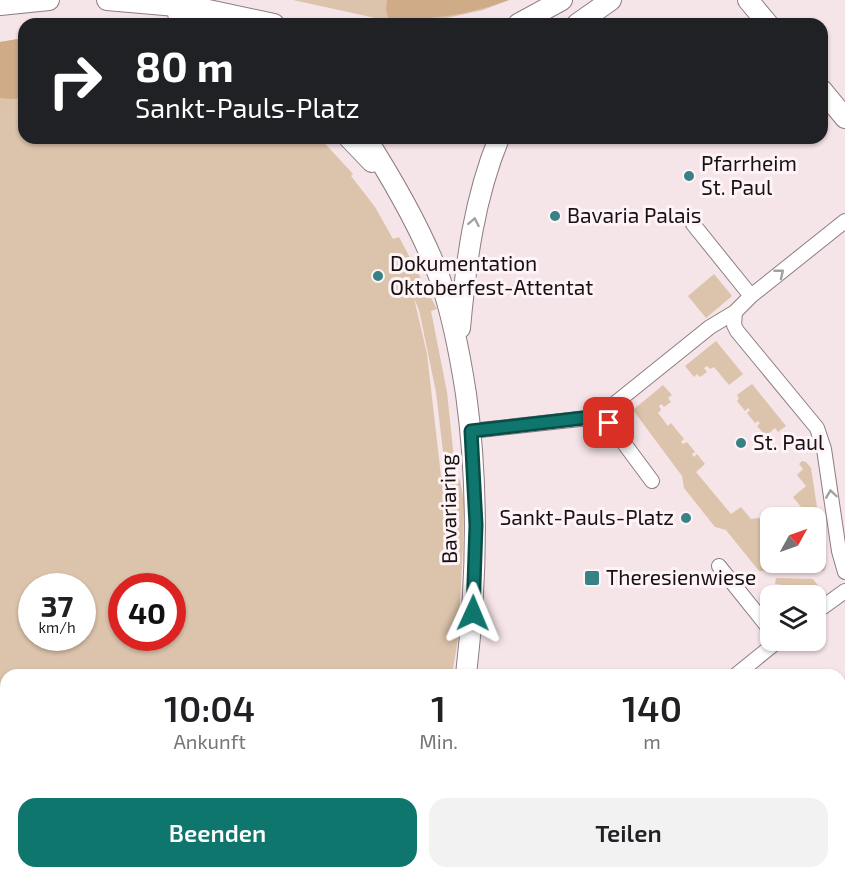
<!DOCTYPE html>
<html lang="de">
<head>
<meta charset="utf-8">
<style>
  body { margin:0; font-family:"Exo 2",sans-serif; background:#f2f2f2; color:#202124; height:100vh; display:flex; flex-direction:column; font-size:22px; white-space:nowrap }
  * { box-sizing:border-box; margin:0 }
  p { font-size:20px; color:#757577 }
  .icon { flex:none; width:33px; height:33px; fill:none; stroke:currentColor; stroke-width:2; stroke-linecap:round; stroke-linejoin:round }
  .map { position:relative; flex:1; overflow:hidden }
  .sheet { position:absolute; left:0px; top:669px; width:846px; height:210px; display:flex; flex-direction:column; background:#fff; border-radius:18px 18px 0 0; box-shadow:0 2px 4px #0004 }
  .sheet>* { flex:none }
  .hud { position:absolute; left:18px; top:18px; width:810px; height:126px; border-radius:18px; box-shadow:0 2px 4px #0004; background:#202124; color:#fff; overflow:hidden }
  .needle { width:39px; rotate:50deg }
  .fabs { position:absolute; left:760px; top:507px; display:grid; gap:12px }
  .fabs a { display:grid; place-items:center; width:66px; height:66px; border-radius:12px; background:#fff; box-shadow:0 2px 4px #0004; font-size:30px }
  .speed { position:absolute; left:18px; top:573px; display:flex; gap:12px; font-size:30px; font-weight:700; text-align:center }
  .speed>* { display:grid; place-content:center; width:78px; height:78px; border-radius:50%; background:#fff; box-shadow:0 2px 4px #0004; line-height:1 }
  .speed small { font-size:15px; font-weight:400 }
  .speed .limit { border:9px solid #d22; background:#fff; color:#111 }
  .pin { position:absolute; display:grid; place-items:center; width:51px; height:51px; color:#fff; margin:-26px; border-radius:12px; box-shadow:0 3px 9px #0006 }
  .me { position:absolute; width:66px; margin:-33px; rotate:1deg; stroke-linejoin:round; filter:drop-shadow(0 0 4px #0008) }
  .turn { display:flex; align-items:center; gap:21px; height:126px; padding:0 18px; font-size:27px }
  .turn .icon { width:78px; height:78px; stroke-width:2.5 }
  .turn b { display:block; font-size:42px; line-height:51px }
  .eta { display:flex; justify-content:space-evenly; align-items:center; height:102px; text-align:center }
  .eta b { font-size:36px; font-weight:600; line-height:42px }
  .action { display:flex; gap:12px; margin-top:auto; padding:12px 18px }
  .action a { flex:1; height:69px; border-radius:18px; background:#0f766e; color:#fff; font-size:24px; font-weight:600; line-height:69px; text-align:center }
  .action a+a { background:#f2f2f2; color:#202124 }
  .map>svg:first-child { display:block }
  .green { fill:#dcc3ab; fill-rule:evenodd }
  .forest { fill:#d0ab88 }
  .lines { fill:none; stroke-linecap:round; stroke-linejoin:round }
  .street-casing { stroke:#8d7d81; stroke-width:16 }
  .secondary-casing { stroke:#8d7d81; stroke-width:22 }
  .street { stroke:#fff; stroke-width:14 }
  .secondary { stroke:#fff; stroke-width:20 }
  .oneway { stroke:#a2a0a0 }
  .route-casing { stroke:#0a4d48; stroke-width:15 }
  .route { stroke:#0f766e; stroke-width:10 }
  .poi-dot { fill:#388184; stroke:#fef3f6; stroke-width:2 }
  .labels { text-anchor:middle; stroke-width:6; stroke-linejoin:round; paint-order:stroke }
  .poi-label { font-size:21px; fill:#171112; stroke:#fef3f6; text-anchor:start }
  .street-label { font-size:21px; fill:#171112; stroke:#fef3f6 }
</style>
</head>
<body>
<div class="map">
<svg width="845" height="879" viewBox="0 0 845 879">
  <rect width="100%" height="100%" fill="#f5e4e8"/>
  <path class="green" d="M 293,0 L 509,0 L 483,10 L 447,18 L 389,21 Z
    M 24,38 L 24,138 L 320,138 L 353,174 L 351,176 L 375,207 L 393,239 L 399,237 L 437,309 L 431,311 L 447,392 L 454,459 L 444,460 L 436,392 L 419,310 L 414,298 L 427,354 L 441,476 L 454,474 L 460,480 L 464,501 L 463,544 L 458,639 L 452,675 L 6,675 L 6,873 L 398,873 L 395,879 L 0,879 L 0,42 ZM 32,586 L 82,586 L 82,638 L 32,638 ZM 122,586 L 172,586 L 172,638 L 122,638 Z
    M 714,274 L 732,296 L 706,318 L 688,296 Z
    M 716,341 L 743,374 L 729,385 L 714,367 L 710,369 L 707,366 L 704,368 L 707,372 L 700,377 L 697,374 L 694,377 L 685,366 Z
    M 752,384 L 786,426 L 778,432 L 775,428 L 766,436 L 757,426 L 760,423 L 758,421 L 755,423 L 747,413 L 750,410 L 748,408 L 745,411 L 737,401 L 739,398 L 737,395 Z
    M 663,385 L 672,395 L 668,398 L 671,402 L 664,407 L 661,404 L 659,406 L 661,410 L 658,413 L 668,426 L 671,423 L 684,439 L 681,442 L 683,444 L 687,442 L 695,452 L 692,454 L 694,457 L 697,454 L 705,464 L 696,472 L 731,514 L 741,507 L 751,519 L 759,518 L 763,522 L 770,516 L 771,517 L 771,562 L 816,562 L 816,518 L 806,517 L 806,513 L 793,497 L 806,486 L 797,475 L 803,469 L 799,464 L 802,461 L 806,462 L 811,468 L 826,566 L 824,571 L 759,571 L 726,530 L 715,527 L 684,488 L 682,476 L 633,410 Z
    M 776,578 L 813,579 L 820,588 L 812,595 L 778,595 L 776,592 L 782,592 L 783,585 L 775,584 Z"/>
  <path class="forest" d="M 387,0 L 509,0 C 467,16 434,18 389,21 L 386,10 Z
    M 24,38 L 24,97 L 13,99 L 0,98 L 0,42 Z"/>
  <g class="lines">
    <g class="street-casing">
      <path id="street" d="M 693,224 L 751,296
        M 735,312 L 734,325 L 737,331 L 817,428 L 824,449 L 839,551 L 845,572
        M 598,417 L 710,327 L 735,312 L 751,296 L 845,221
        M 471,431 L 598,417 L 609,423 L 652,481
        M 719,566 L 771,631
        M 816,612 L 845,591
        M 736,675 L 779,640
        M 661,873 L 664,879"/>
    </g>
    <g class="secondary-casing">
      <path id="secondary" d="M 107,0 L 199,8 L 274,24
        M 748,0 L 768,24
        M 0,5 L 49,0
        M 178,14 L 207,24
        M 518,24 L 562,0
        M 577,24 L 611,0
        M 822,90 L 845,118
        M 349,138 L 372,162
        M 366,138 C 394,182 422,230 440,279 C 453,317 460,355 466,394 C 479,488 477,581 466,675
        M 460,328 C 466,262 474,199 499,138
        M 412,879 L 415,873"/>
    </g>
    <use href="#street" class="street"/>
    <use href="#secondary" class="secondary"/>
  </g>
  <defs><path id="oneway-chevron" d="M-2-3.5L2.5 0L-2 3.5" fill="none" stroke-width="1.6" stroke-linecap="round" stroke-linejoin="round" transform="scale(1.5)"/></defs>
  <g class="oneway">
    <use href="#oneway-chevron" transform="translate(474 222) rotate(-79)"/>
    <use href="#oneway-chevron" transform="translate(780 273) rotate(-39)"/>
    <use href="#oneway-chevron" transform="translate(831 494) rotate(-98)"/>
  </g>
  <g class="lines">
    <g class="route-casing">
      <path id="route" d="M 473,613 L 476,525 L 471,431 L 583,418 L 598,417 L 609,423"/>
    </g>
    <use href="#route" class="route"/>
  </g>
  <g class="poi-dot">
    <circle cx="689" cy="176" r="6"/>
    <circle cx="555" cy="216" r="6"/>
    <circle cx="378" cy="276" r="6"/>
    <circle cx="741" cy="443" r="6"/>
    <circle cx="686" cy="518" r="6"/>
    <rect x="584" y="570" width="16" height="16" rx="3"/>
  </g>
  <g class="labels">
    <g class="poi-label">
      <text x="701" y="171">Pfarrheim<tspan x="701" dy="24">St. Paul</tspan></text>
      <text x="567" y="223">Bavaria Palais</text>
      <text x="390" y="271">Dokumentation<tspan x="390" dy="24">Oktoberfest-Attentat</tspan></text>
      <text x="753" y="450">St. Paul</text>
      <text x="674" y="525" text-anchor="end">Sankt-Pauls-Platz</text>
      <text x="606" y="585">Theresienwiese</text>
    </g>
    <g class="street-label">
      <text transform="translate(449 509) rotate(-91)" y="7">Bavariaring</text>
    </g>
  </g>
</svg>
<div class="fabs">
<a><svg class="needle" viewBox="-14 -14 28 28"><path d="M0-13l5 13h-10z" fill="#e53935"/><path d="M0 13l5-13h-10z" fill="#757577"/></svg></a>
<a><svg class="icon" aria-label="layers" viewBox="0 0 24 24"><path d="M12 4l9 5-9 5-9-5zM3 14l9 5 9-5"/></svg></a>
</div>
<div class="speed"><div>37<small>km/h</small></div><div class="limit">40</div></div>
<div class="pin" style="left:609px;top:423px;background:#d93025"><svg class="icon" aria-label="arrive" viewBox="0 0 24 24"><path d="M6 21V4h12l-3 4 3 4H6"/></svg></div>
<svg class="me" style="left:473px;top:613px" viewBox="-20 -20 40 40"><path d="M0-17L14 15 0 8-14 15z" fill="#0f766e" stroke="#fff" stroke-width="4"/></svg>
<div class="hud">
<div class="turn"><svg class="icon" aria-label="right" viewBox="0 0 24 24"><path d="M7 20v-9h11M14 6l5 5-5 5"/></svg><div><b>80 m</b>Sankt-Pauls-Platz</div></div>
</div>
<section class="sheet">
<div class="eta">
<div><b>10:04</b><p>Ankunft</p></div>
<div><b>1</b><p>Min.</p></div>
<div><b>140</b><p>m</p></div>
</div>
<div class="action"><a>Beenden</a><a>Teilen</a></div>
</section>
</div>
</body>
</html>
